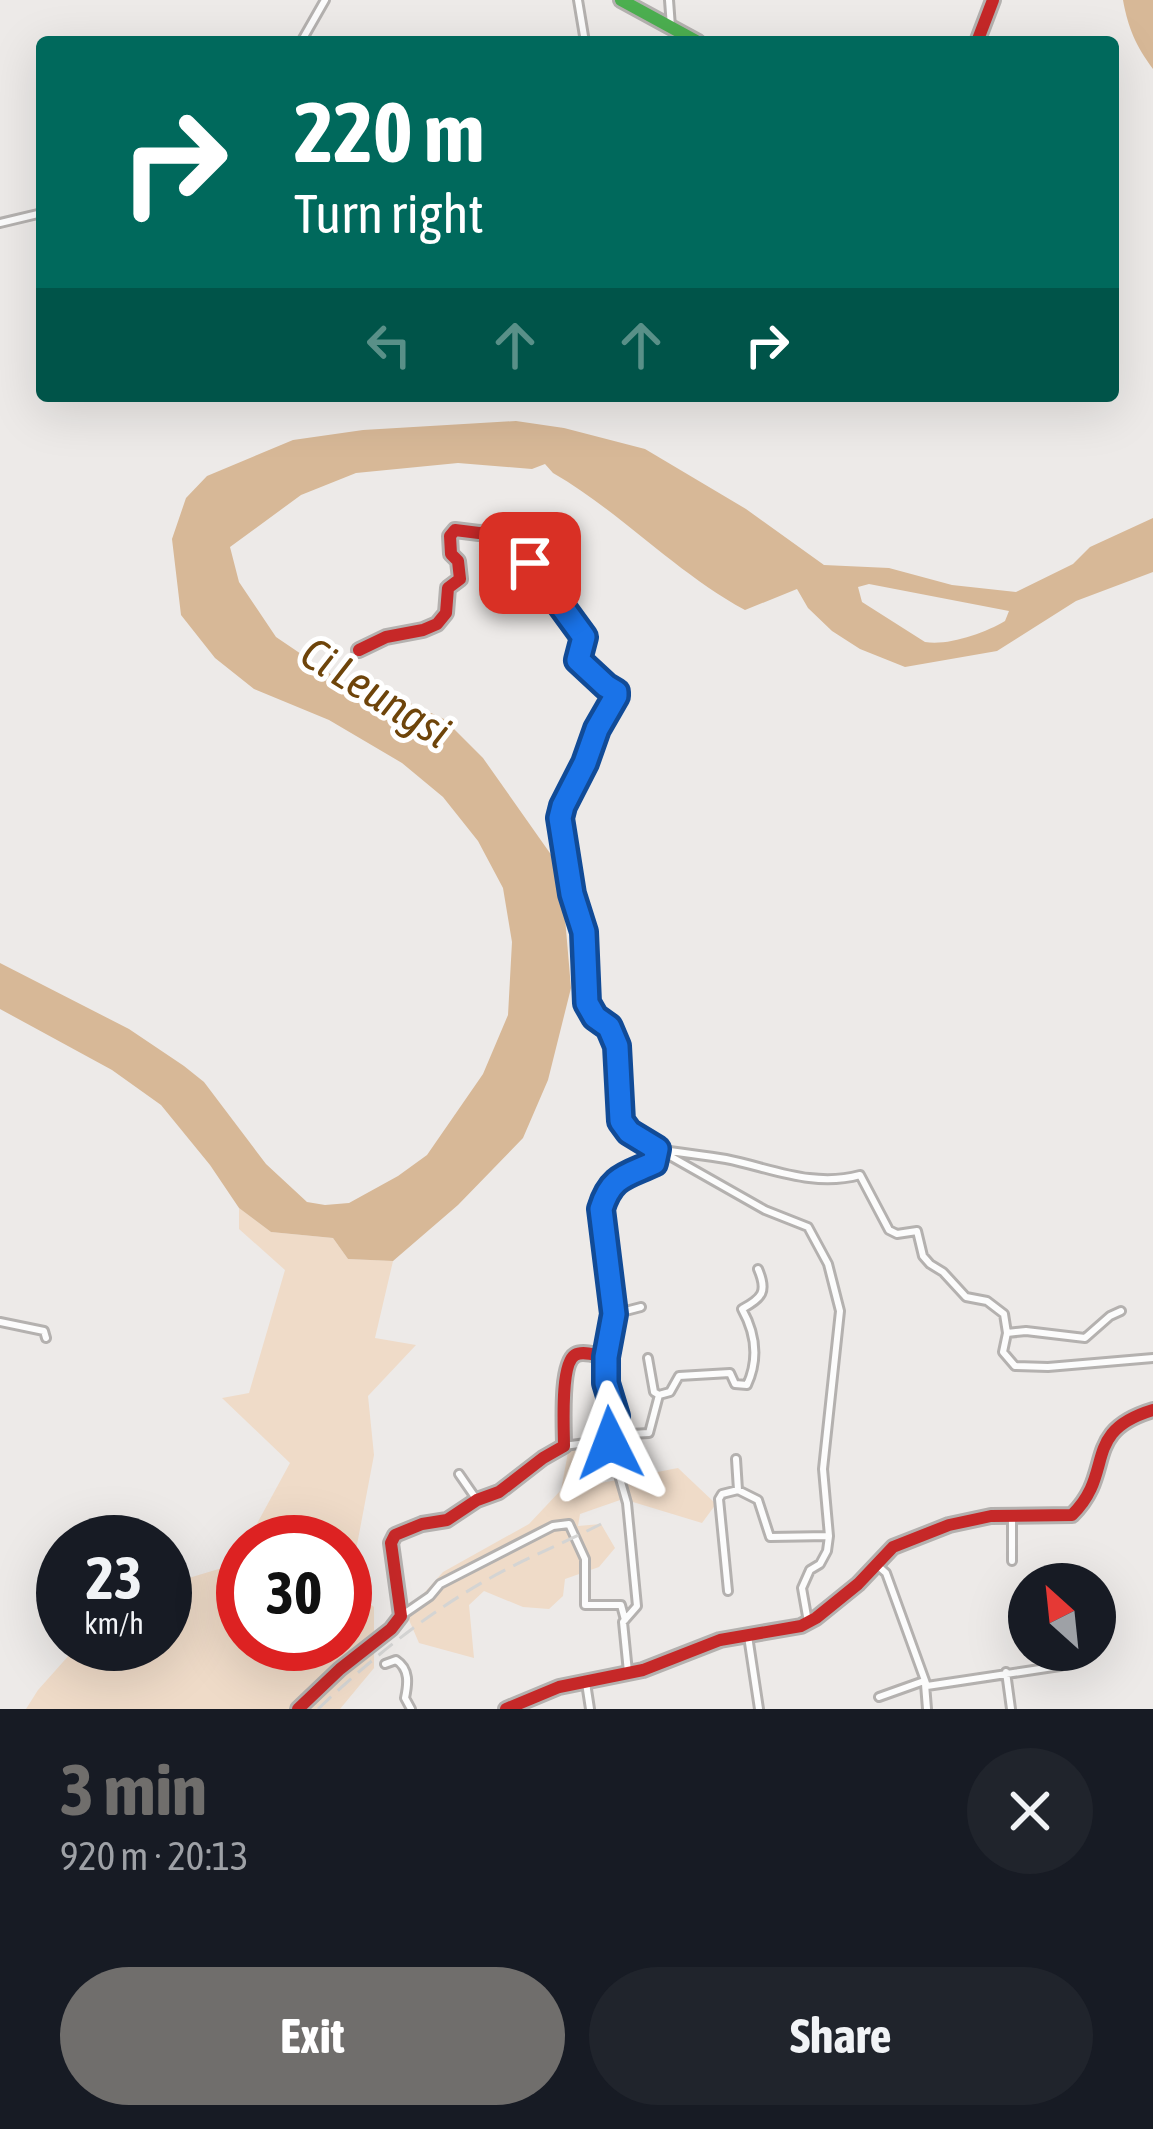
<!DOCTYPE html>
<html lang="en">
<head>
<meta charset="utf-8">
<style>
  body { margin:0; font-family:"Asap Condensed",sans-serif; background:#20242c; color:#f1f3f6; height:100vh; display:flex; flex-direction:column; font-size:45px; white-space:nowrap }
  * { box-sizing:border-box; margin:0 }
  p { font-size:39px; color:#9ea1a6 }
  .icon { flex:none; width:66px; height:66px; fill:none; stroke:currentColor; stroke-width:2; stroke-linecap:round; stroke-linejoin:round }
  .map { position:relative; height:1709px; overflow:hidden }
  .details { display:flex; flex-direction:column; background:#171b24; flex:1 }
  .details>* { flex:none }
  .top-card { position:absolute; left:36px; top:36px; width:1083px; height:366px; border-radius:12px; box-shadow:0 12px 48px #0002; background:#00695c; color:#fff; overflow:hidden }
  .needle { width:78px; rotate:333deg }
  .controls { position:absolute; left:1008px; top:1563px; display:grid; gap:24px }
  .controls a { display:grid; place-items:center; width:108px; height:108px; border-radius:50%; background:#171b24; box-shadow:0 12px 48px #0002; font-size:60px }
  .speed { position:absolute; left:36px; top:1515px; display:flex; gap:24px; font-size:60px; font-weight:700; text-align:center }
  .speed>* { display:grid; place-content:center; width:156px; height:156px; border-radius:50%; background:#171b24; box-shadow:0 12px 48px #0002; line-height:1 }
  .speed small { font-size:30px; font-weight:400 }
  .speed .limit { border:18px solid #d22; background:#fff; color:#111 }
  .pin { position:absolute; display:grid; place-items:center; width:102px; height:102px; color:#fff; margin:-51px; border-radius:24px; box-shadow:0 6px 18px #0006 }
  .me { position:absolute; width:132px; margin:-66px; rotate:357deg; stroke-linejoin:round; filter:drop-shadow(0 0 9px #0008) }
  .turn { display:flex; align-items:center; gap:42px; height:252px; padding:0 60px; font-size:54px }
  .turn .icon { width:156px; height:156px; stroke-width:2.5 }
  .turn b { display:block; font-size:84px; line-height:102px }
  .lanes { display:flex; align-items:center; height:114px; padding:0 60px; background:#0003; justify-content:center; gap:60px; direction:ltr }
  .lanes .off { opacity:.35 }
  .round { display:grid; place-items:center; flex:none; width:126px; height:126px; border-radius:63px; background:#20242c }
  .head { display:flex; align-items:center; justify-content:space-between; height:204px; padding:0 60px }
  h1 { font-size:72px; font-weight:700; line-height:90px; color:#706e6c }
  .primary-button { display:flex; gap:24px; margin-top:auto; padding:24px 60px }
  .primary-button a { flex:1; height:138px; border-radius:72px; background:#706e6c; color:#fff; font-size:48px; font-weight:700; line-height:138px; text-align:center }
  .primary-button a+a { background:#20242c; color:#f1f3f6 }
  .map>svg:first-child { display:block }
  .green { fill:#efdbc8 }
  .water { fill:#d7b897; fill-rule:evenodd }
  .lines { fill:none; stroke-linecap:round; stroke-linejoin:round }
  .street-casing { stroke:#b4b1af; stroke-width:12 }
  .fast-casing { stroke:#b4b1af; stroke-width:18 }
  .slow-casing { stroke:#b4b1af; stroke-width:18 }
  .jam-casing { stroke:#b4b1af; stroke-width:18 }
  .street { stroke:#fcfcfc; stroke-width:6 }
  .fast { stroke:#4caf50; stroke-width:12 }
  .slow { stroke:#ffc107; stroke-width:12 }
  .jam { stroke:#c62828; stroke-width:12 }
  .rail { stroke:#d4d4d3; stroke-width:3; stroke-dasharray:18 9; stroke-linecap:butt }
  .route-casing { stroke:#114b97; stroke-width:30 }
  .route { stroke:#1a73e8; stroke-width:21 }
  .labels { text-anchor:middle; stroke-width:10; stroke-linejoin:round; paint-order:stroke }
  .water-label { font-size:45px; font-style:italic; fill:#6e440a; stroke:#fff }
</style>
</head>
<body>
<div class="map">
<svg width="1153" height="1709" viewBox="0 0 1153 1709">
  <rect width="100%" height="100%" fill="#edeae8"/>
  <path class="green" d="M 239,1208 L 271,1232 L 333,1238 L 348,1259 L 393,1261 L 375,1338 L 416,1345 L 368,1396 L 374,1455 L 349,1587 L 374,1607 L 374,1668 L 340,1709 L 26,1709 L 38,1690 L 79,1644 L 165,1644 L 165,1595 L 179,1581 L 235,1564 L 243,1550 L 243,1644 L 345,1644 L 345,1542 L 247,1542 L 290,1463 L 222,1398 L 249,1393 L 285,1270 L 239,1229 Z
    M 569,1447 L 596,1463 L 601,1483 L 678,1468 L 716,1504 L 702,1523 L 623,1499 L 580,1514 L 578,1526 L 601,1524 L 615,1548 L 599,1567 L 565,1579 L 563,1596 L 549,1609 L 523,1607 L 484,1591 L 469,1605 L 474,1658 L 419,1643 L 406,1613 L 443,1572 L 529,1524 L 561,1490 Z"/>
  <path class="water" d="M 1123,0 L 1153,0 L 1153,69 C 1136,46 1128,28 1123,0 Z
    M 516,421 L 564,428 L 645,449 L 746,509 L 824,565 L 889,568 L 952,585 L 1016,592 L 1073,564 L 1090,547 L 1153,518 L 1153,572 L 1076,601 L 997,651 L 905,667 L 860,649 L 832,631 L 808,608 L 797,589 L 745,610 C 675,572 622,513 553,473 L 545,464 L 532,469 L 458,463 L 356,473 L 301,495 L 230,547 L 239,582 L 276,637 L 372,702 L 397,697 L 444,719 L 483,758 L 552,856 L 564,906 L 571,988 L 548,1080 L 523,1138 L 458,1205 L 393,1261 L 348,1259 L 333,1238 L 271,1232 L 239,1208 L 210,1165 L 161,1105 L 112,1070 L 0,1009 L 0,963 L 129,1029 L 184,1066 L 204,1082 L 266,1164 L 307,1202 L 325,1205 L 349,1203 L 398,1176 L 427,1155 L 483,1074 L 508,1015 L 512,942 L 503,888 L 478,841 L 443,797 L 402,763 L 329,720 L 254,689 L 215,658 L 181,615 L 172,539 L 186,498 L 207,476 L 293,440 L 363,430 ZM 869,584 L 1009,611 L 1005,621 C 985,633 948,646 925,642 L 862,602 L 858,587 Z"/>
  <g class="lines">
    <g class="street-casing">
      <path id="street" d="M 578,0 L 585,42
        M 669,0 L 671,27
        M 301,42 L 325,0
        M 0,223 L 42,213
        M 657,1149 C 680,1153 703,1155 726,1159 C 771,1168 813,1188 860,1175 L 889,1230 L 897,1234 L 917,1231 L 923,1256 L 930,1264 L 943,1272 L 966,1297 L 987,1301 L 1004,1314 L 1007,1333 L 1003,1352 L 1015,1366 L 1048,1367 L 1153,1358
        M 661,1151 L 765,1210 L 808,1227 L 828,1264 L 840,1311 L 823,1469 L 829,1536 L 827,1551 L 820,1564 L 810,1570 L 802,1588 L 808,1622
        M 614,1314 L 641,1307
        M 0,1322 L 44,1331 L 46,1338
        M 1007,1333 L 1026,1331 L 1085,1338 L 1110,1316 L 1121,1311
        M 606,1357 L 606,1383 L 616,1416 L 609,1440 L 627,1503 L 637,1606 L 623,1622 L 628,1672
        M 648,1358 L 654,1392 L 659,1395
        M 612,1435 L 649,1433 L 659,1395 L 670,1392 L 679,1376 L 730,1373 L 735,1384 L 747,1385 C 759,1359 756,1334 742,1309 C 762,1298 768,1292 758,1269
        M 564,1446 L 608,1440
        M 736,1459 L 738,1490 L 758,1500 L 770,1537 L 829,1536
        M 459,1474 L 477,1500
        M 1012,1561 L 1012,1516
        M 877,1565 L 886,1573 L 927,1686 L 1060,1666 L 1070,1663 L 1072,1650
        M 728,1591 L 719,1499 L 722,1494 L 738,1490
        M 401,1616 L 430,1596 L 440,1584 L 553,1526 L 569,1524 L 585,1559 L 585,1605 L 621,1605 L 625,1620
        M 748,1636 L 759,1709
        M 385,1664 L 396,1660 C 410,1669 408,1684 405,1698 L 411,1709
        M 1006,1672 L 1011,1709
        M 586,1683 L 590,1709
        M 925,1684 L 927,1709
        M 879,1697 L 924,1681"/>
    </g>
    <g class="fast-casing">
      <path id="fast" d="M 621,0 L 698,42"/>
    </g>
    <g class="slow-casing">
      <path id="slow" d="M 568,613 L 584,637 L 578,660 L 616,692 L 617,696 L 597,729 L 560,818 L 572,894 L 584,932 L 587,1003 L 595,1017 L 609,1027 L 617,1046 L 621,1121 L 629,1132 L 657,1149 L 654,1163 C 632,1173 610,1179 603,1203"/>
    </g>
    <g class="jam-casing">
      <path id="jam" d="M 977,42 L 993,0
        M 359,650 L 386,637 L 423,630 L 437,624 L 446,613 L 448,588 L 460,579 L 458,561 L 451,554 L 450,536 L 455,530 L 479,533 L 513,531 L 530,563 L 568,613
        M 298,1709 L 340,1669 L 391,1629 L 401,1616 L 391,1543 L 395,1535 L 422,1524 L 447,1520 L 477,1500 L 499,1492 L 543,1458 L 564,1446 C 564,1429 560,1364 575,1355 C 583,1350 598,1356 606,1357 C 619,1308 607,1259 601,1209 L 603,1203
        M 506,1709 L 559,1687 L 643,1670 L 720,1640 L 801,1626 L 816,1618 L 858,1584 L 893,1547 L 949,1525 L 991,1516 L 1072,1515 C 1116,1472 1080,1432 1153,1410"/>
    </g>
    <use href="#street" class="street"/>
    <use href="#fast" class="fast"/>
    <use href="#slow" class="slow"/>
    <use href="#jam" class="jam"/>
    <path class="rail" d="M 318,1709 C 375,1655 437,1605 507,1569 C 538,1553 570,1540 601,1524"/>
  </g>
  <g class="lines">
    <g class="route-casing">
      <path id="route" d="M 530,563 L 584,637 L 578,660 L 606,686 L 616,692 L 616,696 L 597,729 L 585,763 L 563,806 L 560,818 L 572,894 L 584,932 L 587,1003 L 595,1017 L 609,1027 L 617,1046 L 621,1121 L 629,1132 L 657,1149 L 654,1163 C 626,1176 611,1176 601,1209 L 614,1314 L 606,1357 L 606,1383 L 616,1416 L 610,1443"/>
    </g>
    <use href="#route" class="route"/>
  </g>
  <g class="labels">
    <g class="water-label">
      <text transform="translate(376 692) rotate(32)" y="16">Ci Leungsi</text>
    </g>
  </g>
</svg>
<div class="controls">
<a><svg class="needle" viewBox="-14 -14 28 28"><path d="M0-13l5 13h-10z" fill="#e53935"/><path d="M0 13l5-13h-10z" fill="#9ea1a6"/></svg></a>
</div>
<div class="speed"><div>23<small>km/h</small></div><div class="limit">30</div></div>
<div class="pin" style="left:530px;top:563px;background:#d93025"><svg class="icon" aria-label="arrive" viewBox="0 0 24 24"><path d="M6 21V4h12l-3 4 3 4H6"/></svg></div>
<svg class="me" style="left:610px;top:1443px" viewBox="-20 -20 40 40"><path d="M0-17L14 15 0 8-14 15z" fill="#1a73e8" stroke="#fff" stroke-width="4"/></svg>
<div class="top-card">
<div class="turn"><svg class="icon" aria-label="right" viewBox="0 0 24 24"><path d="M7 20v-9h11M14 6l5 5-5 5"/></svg><div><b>220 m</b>Turn right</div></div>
<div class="lanes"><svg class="icon off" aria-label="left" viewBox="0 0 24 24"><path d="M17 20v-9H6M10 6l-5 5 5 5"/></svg><svg class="icon off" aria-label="ahead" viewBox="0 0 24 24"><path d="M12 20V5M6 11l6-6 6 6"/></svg><svg class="icon off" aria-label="ahead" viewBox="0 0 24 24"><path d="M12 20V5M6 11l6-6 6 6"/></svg><svg class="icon" aria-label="right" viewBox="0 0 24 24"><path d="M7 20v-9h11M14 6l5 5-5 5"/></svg></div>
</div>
</div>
<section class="details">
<div class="head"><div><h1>3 min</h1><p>920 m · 20:13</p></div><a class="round"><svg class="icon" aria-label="close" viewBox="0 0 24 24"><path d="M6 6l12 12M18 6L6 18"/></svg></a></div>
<div class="primary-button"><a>Exit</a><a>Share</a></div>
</section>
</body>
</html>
